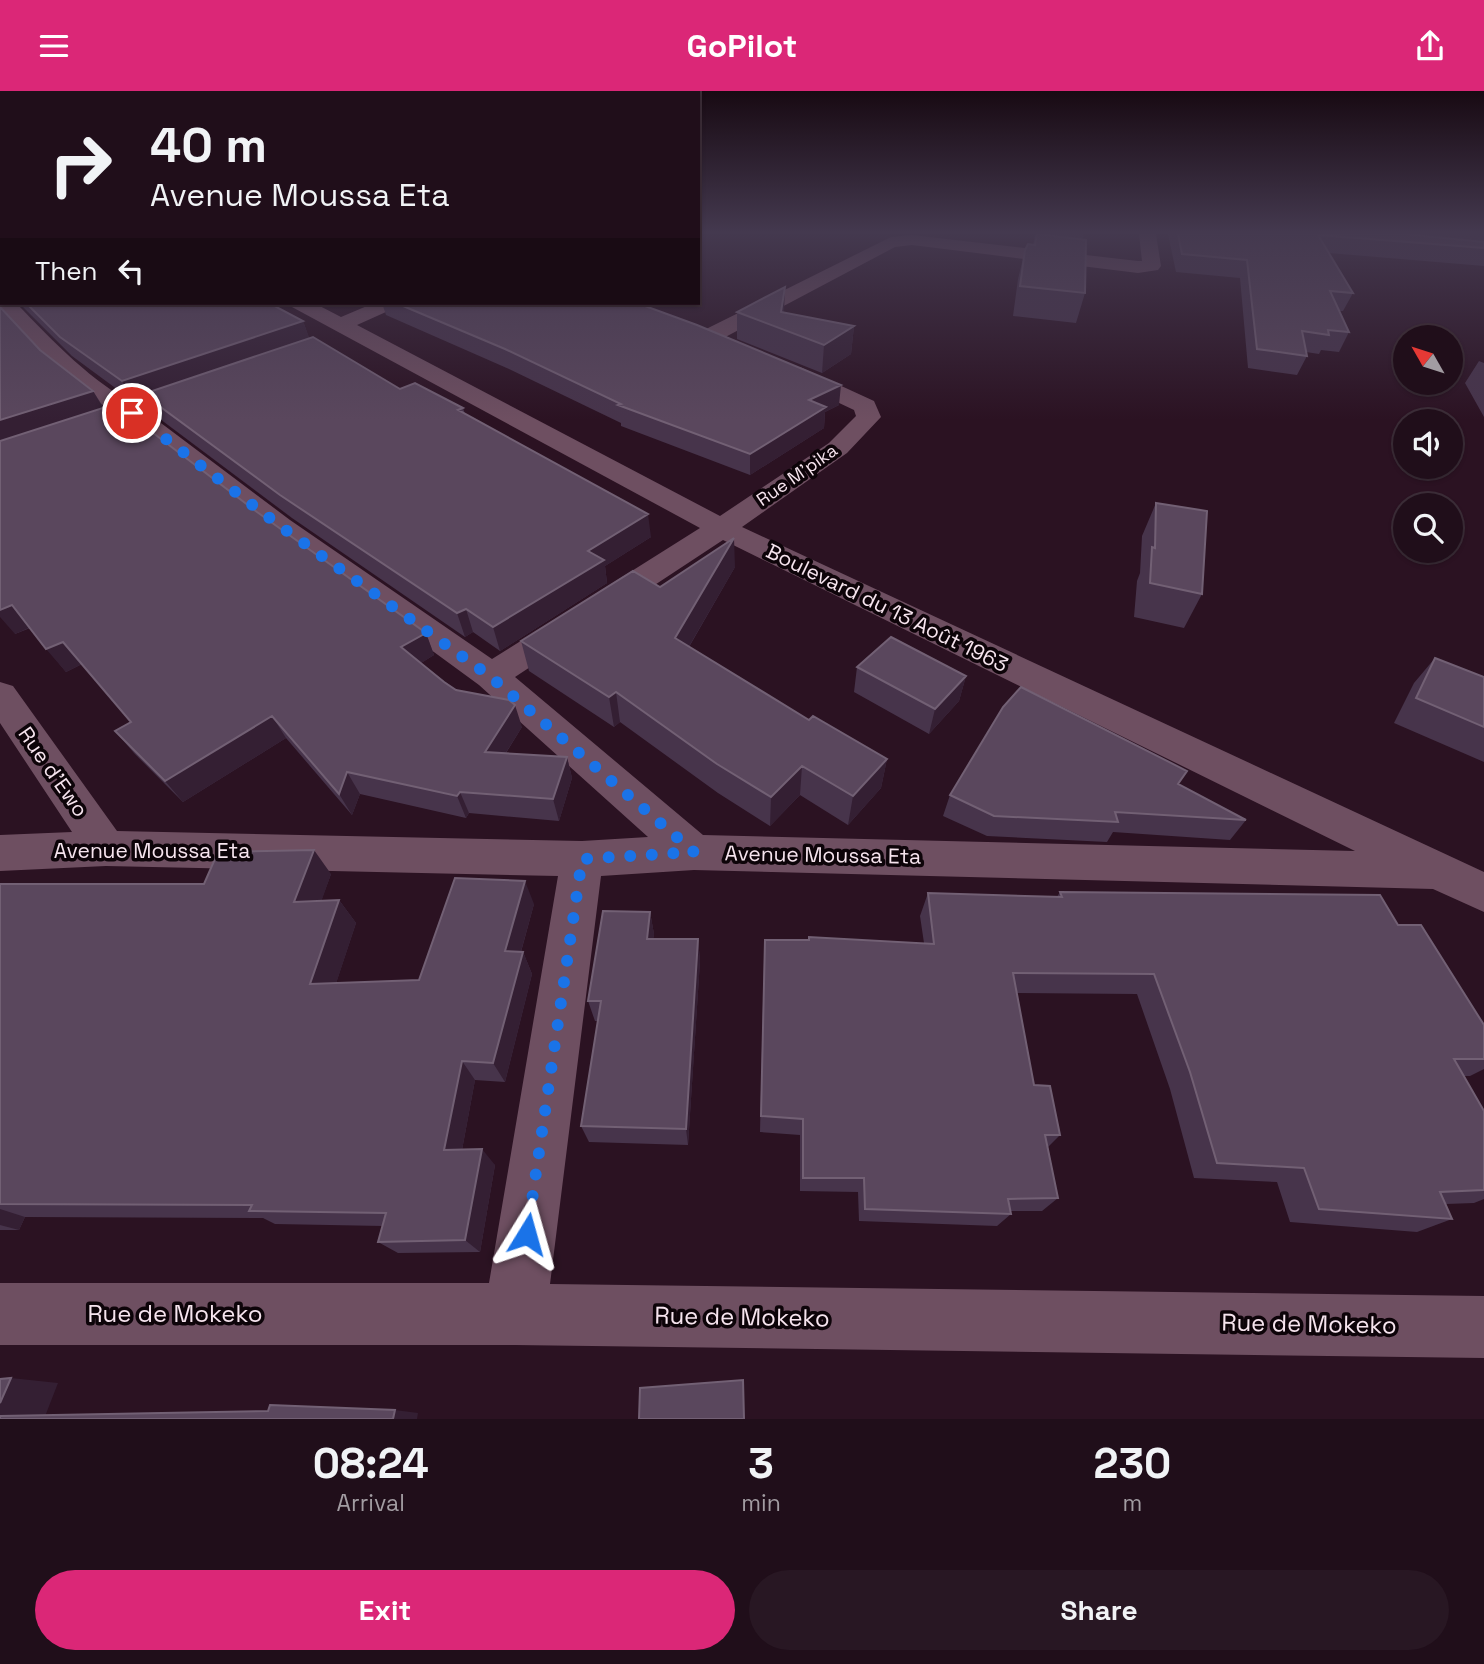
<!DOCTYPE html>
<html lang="en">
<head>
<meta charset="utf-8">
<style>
  body { margin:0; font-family:"Space Grotesk",sans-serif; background:#281723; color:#f1f3f6; height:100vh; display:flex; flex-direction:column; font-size:26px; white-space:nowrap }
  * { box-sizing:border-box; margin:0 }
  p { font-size:23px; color:#a29ca2 }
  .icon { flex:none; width:38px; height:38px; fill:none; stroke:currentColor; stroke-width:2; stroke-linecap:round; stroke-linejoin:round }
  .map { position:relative; height:1328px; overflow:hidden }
  .panel { display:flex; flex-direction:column; background:#200e1a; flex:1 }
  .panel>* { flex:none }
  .hud { position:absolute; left:0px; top:0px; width:700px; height:214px; box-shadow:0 2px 5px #0004,0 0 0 2px #3d2e39; background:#200e1a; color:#f1f3f6; overflow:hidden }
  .needle { width:46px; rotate:309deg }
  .buttons { position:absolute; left:1393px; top:234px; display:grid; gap:14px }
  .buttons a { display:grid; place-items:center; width:70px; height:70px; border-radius:50%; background:#200e1a; box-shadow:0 2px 5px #0004,0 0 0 2px #3d2e39; font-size:35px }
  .pin { position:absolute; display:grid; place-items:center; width:60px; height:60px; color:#fff; margin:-30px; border:4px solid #fff; border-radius:50%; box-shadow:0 2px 7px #0007 }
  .me { position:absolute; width:77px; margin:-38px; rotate:8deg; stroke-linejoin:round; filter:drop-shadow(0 0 5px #0008) }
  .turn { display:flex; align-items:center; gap:24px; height:147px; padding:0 35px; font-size:32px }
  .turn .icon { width:91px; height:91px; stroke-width:2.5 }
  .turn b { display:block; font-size:49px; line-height:60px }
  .then { display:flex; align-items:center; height:66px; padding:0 35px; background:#0003; gap:14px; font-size:26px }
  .eta { display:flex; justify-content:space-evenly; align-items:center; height:119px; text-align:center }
  .eta b { font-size:42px; font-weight:600; line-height:49px }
  .action { display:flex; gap:14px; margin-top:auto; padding:14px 35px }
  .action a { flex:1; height:80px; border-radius:42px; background:#db2777; color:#fff; font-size:28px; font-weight:600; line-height:80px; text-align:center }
  .action a+a { background:#281723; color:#f1f3f6 }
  header { display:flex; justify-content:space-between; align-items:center; height:91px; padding:0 35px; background:#db2777; color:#fff; font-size:32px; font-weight:600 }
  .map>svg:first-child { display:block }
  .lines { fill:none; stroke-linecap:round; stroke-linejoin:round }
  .minor { fill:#6e4f61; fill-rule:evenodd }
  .wall { fill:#47344b }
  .shaded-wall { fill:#341f33 }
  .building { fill:#5a475d; stroke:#726074; stroke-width:2 }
  .route { stroke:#1a73e8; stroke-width:12; stroke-dasharray:0 21.6 }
  .labels { text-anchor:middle; stroke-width:7; stroke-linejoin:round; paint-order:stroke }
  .far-street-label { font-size:18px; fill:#f6e4ee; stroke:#0d0409 }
  .street-label { font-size:21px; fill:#f6e4ee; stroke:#0d0409 }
  .near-street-label { font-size:24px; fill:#f6e4ee; stroke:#0d0409 }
</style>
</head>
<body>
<header><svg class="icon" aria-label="menu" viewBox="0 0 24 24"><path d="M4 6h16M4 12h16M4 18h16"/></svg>GoPilot<svg class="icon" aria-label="share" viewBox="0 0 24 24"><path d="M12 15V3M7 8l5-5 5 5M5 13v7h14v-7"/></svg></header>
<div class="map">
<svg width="1484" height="1328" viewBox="0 0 1484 1328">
  <rect width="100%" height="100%" fill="#2b1222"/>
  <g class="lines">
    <path class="minor" d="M 1139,143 L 1156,143 L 1161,175 L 1158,179 L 1138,182 L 912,154 L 895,156 L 716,251 L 700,251 L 697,246 L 700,241 L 891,146 L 912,144 L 1138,170 L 1142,170 Z
      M 0,207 L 2,212 L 16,212 C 54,251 91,291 141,317 L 290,429 L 492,568 L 700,437 L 292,216 L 289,212 L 314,212 L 341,226 L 374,212 L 400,212 L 397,216 L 357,234 L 720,425 L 829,352 L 856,325 L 854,319 L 784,286 L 781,281 L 784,276 L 800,276 L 874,310 L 881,326 L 847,362 L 742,436 L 1484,781 L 1484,821 L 1433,798 L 694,779 L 601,785 L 550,1193 L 1484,1205 L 1484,1267 L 515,1254 L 0,1254 L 0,1192 L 489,1192 L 558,785 L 106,775 L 0,780 L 0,744 L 72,741 L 0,632 L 0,591 L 13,595 L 117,740 L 582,750 L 648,746 L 479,594 L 270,441 L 54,277 L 0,218 ZM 723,449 L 1355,760 L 703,744 L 515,586 Z"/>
  </g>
  <path class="wall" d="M 1035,143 L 1084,143 L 1082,148 L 1085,202 L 1076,232 L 1013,225 L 1018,188 L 1025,159 L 1033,154 Z
    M 1168,143 L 1484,143 L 1484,175 L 1329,162 L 1353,202 L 1343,220 L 1339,220 L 1349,241 L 1339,261 L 1321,259 L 1319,263 L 1306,261 L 1307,265 L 1297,284 L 1248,277 L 1240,187 L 1176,181 Z
    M 2,173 L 2,207 L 0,205 L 0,174 Z
    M 19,212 L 269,212 L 303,230 L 309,247 L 400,298 L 463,317 L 465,323 L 651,446 L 605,475 L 607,492 L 500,560 L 473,541 L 465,546 L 292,427 L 156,325 L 145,306 L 133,310 L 72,265 Z
    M 382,212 L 637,212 L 839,314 L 825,321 L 824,337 L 750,384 L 621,335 L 621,332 L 509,278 L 386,224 Z
    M 737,221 L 784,222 L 854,235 L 851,263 L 822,282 L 737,248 Z
    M 40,259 L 93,300 L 104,317 L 257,421 L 426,542 L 434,564 L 421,572 L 456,599 L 522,636 L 506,662 L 567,666 L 572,687 L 559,730 L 469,722 L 466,727 L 360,703 L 352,724 L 286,647 L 183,711 L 134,662 L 115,640 L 131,631 L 82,573 L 66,581 L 30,537 L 15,543 Z
    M 1479,270 L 1484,272 L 1484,326 L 1465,292 Z
    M 1156,412 L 1202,503 L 1184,537 L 1134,526 L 1137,490 L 1140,482 L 1142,445 Z
    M 735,476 L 689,556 L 809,629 L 887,668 L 881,697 L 848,734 L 800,704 L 770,735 L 718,702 L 620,631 L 614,636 L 529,580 L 521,550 L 660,496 Z
    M 1435,567 L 1484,586 L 1484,671 L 1394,632 L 1414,592 Z
    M 857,576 L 966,585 L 959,610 L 929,643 L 854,601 Z
    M 1178,693 L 1246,729 L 1230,749 L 1113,741 L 1107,751 L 987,745 L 943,725 L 950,704 Z
    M 331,783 L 321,810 L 339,809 L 356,832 L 336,892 L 419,889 L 534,813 L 521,861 L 523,861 L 532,883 L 505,991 L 475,989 L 462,1059 L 495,1074 L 480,1161 L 398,1162 L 378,1151 L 383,1135 L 275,1133 L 263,1127 L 25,1126 L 19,1139 L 0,1139 L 0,793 L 204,793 Z
    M 1060,801 L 1398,834 L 1484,934 L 1484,978 L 1470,985 L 1464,985 L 1484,1020 L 1484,1108 L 1474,1112 L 1446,1113 L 1452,1128 L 1417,1141 L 1290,1131 L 1277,1091 L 1194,1087 L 1170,998 L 1137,903 L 1017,902 L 1034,994 L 1060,1044 L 1048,1056 L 1058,1107 L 1042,1120 L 1010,1120 L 1011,1123 L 997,1135 L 859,1130 L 858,1101 L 800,1100 L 800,1044 L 760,1041 L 764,870 L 924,852 L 920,825 L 928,802 L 1057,806 Z
    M 650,821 L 654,843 L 653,848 L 698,848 L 700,870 L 688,1054 L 589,1051 L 581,1035 L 598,930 L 595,930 L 588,910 Z"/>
  <path class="shaded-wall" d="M 785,196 L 784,223 L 781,221 Z
    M 303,230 L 310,249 L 143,303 L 145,306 L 133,310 L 122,290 Z
    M 854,235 L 851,263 L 822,282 L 824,254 Z
    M 841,294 L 839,314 L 825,321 L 824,337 L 750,384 L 750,363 L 809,309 Z
    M 93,300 L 105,320 L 0,355 L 0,329 Z
    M 648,423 L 651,446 L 605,475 L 607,492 L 500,560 L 493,536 L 588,460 Z
    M 734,447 L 735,476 L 677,576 L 675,547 Z
    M 12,514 L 31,536 L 15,543 L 0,526 L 0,519 Z
    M 466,518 L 473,541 L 465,546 L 457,522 Z
    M 426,542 L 434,564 L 410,579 L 401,556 Z
    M 63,551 L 82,573 L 66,581 L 46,558 Z
    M 966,585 L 959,610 L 929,643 L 935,618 Z
    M 616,601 L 620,631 L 614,636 L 609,606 Z
    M 515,614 L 522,636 L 493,682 L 485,661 Z
    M 272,625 L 286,647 L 183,711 L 165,690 Z
    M 567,666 L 572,687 L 559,730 L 553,708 Z
    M 887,668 L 881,697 L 848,734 L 853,705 Z
    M 802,675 L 800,704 L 770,735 L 771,706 Z
    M 347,681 L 360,703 L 352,724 L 339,703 Z
    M 460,701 L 469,722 L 466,727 L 457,705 Z
    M 314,759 L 331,783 L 313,834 L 294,811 Z
    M 525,790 L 534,813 L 515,882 L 505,860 Z
    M 339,809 L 356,832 L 329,914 L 310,893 Z
    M 650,821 L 654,843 L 651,869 L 647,848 Z
    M 698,848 L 700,870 L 688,1054 L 686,1038 Z
    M 523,861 L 532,883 L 505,991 L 493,972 Z
    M 462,970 L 475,989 L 459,1075 L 444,1059 Z
    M 482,1058 L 495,1074 L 480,1161 L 465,1149 Z
    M 0,1118 L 25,1126 L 19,1139 L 0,1134 Z
    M 11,1287 L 58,1292 L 44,1328 L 0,1325 L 0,1312 Z
    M 395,1319 L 418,1322 L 417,1328 L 393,1328 Z"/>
  <path class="building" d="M 1037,143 L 1086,149 L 1085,202 L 1020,195 L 1025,159 L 1028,153 L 1035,154 Z
    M 1178,143 L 1404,143 L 1484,151 L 1484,157 L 1318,144 L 1353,202 L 1330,200 L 1349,241 L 1328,239 L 1329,244 L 1302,240 L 1307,265 L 1257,258 L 1247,169 L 1182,163 Z
    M 2,173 L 2,192 L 0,191 L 0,174 Z
    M 785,196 L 781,221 L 854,235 L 824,254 L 737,221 Z
    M 26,212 L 269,212 L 303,230 L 122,290 L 60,246 Z
    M 396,212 L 637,212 L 697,234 L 841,294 L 809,309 L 826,316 L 750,363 L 618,314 L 621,313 L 505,258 Z
    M 0,216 L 40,259 L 93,300 L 0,329 Z
    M 313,246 L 400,298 L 415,292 L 463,317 L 458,319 L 648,423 L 588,460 L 604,469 L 493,536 L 466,518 L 457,522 L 280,404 L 143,303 Z
    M 115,313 L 257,421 L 426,542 L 401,556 L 444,591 L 456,599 L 509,609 L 515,614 L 485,661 L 567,666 L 553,708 L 460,701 L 457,705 L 347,681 L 339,703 L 272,625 L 165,690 L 115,640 L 131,631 L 63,551 L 46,558 L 12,514 L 0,519 L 0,350 Z
    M 1156,412 L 1207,420 L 1202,503 L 1150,492 L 1152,456 L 1155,457 Z
    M 734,447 L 675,547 L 809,629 L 813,625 L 887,668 L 853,705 L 802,675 L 771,706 L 717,673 L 616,601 L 609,606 L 521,550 L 633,480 L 660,496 Z
    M 891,546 L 966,585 L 935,618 L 857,576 Z
    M 1435,567 L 1484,586 L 1484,636 L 1416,607 Z
    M 1021,596 L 1187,680 L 1178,693 L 1246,729 L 1115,721 L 1118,731 L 994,725 L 950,704 L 1003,616 Z
    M 314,759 L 294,811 L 339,809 L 310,893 L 419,889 L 455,787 L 525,790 L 505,860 L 523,861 L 493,972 L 462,970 L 444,1059 L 482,1058 L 465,1149 L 378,1151 L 386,1122 L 249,1120 L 252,1114 L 0,1113 L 0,793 L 204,793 L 218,761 Z
    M 1060,801 L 1380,804 L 1398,834 L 1421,834 L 1484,934 L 1484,968 L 1454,968 L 1484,1020 L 1484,1099 L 1440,1101 L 1452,1128 L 1319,1118 L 1304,1077 L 1217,1072 L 1190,981 L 1154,883 L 1013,882 L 1034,994 L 1050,995 L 1060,1044 L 1045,1044 L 1058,1107 L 1008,1108 L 1011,1123 L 865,1118 L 864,1087 L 803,1087 L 803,1028 L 761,1025 L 765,849 L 809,849 L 809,846 L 934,853 L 928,802 L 1062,806 Z
    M 603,820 L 650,821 L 647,848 L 698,848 L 686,1038 L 581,1035 L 601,910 L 588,910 Z
    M 11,1287 L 0,1312 L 0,1288 Z
    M 743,1289 L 744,1328 L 639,1328 L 640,1297 Z
    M 270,1314 L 395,1319 L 393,1328 L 0,1328 L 0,1325 L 268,1320 Z"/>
  <linearGradient id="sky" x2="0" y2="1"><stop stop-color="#180a13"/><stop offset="0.43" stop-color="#44394f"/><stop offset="1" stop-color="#44394f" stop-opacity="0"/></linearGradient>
  <rect width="1484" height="329" fill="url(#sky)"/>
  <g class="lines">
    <path class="route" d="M 132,322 L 280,435 L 491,586 L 694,761 L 582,768 L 527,1143"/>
  </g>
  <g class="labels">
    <g class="far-street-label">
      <text transform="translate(797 384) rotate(-35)" y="6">Rue M'pika</text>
    </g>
    <g class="street-label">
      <text transform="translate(887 517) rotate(26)" y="7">Boulevard du 13 Août 1963</text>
      <text transform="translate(53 681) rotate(55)" y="7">Rue d'Ewo</text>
      <text x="152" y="767">Avenue Moussa Eta</text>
      <text transform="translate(823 764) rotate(1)" y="7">Avenue Moussa Eta</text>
    </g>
    <g class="near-street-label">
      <text x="175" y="1231">Rue de Mokeko</text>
      <text transform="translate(742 1226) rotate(1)" y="8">Rue de Mokeko</text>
      <text transform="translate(1309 1233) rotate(1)" y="8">Rue de Mokeko</text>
    </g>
  </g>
</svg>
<div class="buttons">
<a><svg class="needle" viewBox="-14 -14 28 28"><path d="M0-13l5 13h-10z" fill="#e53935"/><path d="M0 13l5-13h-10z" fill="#a29ca2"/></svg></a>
<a><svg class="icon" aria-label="sound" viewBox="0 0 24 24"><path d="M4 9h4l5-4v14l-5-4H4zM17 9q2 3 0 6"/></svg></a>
<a><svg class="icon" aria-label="search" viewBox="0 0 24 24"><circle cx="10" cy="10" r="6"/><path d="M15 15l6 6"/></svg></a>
</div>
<div class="pin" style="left:132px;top:322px;background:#d93025"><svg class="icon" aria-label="arrive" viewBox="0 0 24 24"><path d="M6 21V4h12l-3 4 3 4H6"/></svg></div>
<svg class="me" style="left:527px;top:1143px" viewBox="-20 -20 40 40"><path d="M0-17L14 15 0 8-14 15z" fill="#1a73e8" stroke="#fff" stroke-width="4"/></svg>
<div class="hud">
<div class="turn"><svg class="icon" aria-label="right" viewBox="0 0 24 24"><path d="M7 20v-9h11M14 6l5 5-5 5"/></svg><div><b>40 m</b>Avenue Moussa Eta</div></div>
<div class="then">Then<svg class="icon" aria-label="left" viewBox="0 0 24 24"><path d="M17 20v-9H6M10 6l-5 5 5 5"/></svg></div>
</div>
</div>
<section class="panel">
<div class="eta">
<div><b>08:24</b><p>Arrival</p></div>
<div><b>3</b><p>min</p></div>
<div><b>230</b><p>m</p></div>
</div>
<div class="action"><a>Exit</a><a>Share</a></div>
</section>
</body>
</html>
